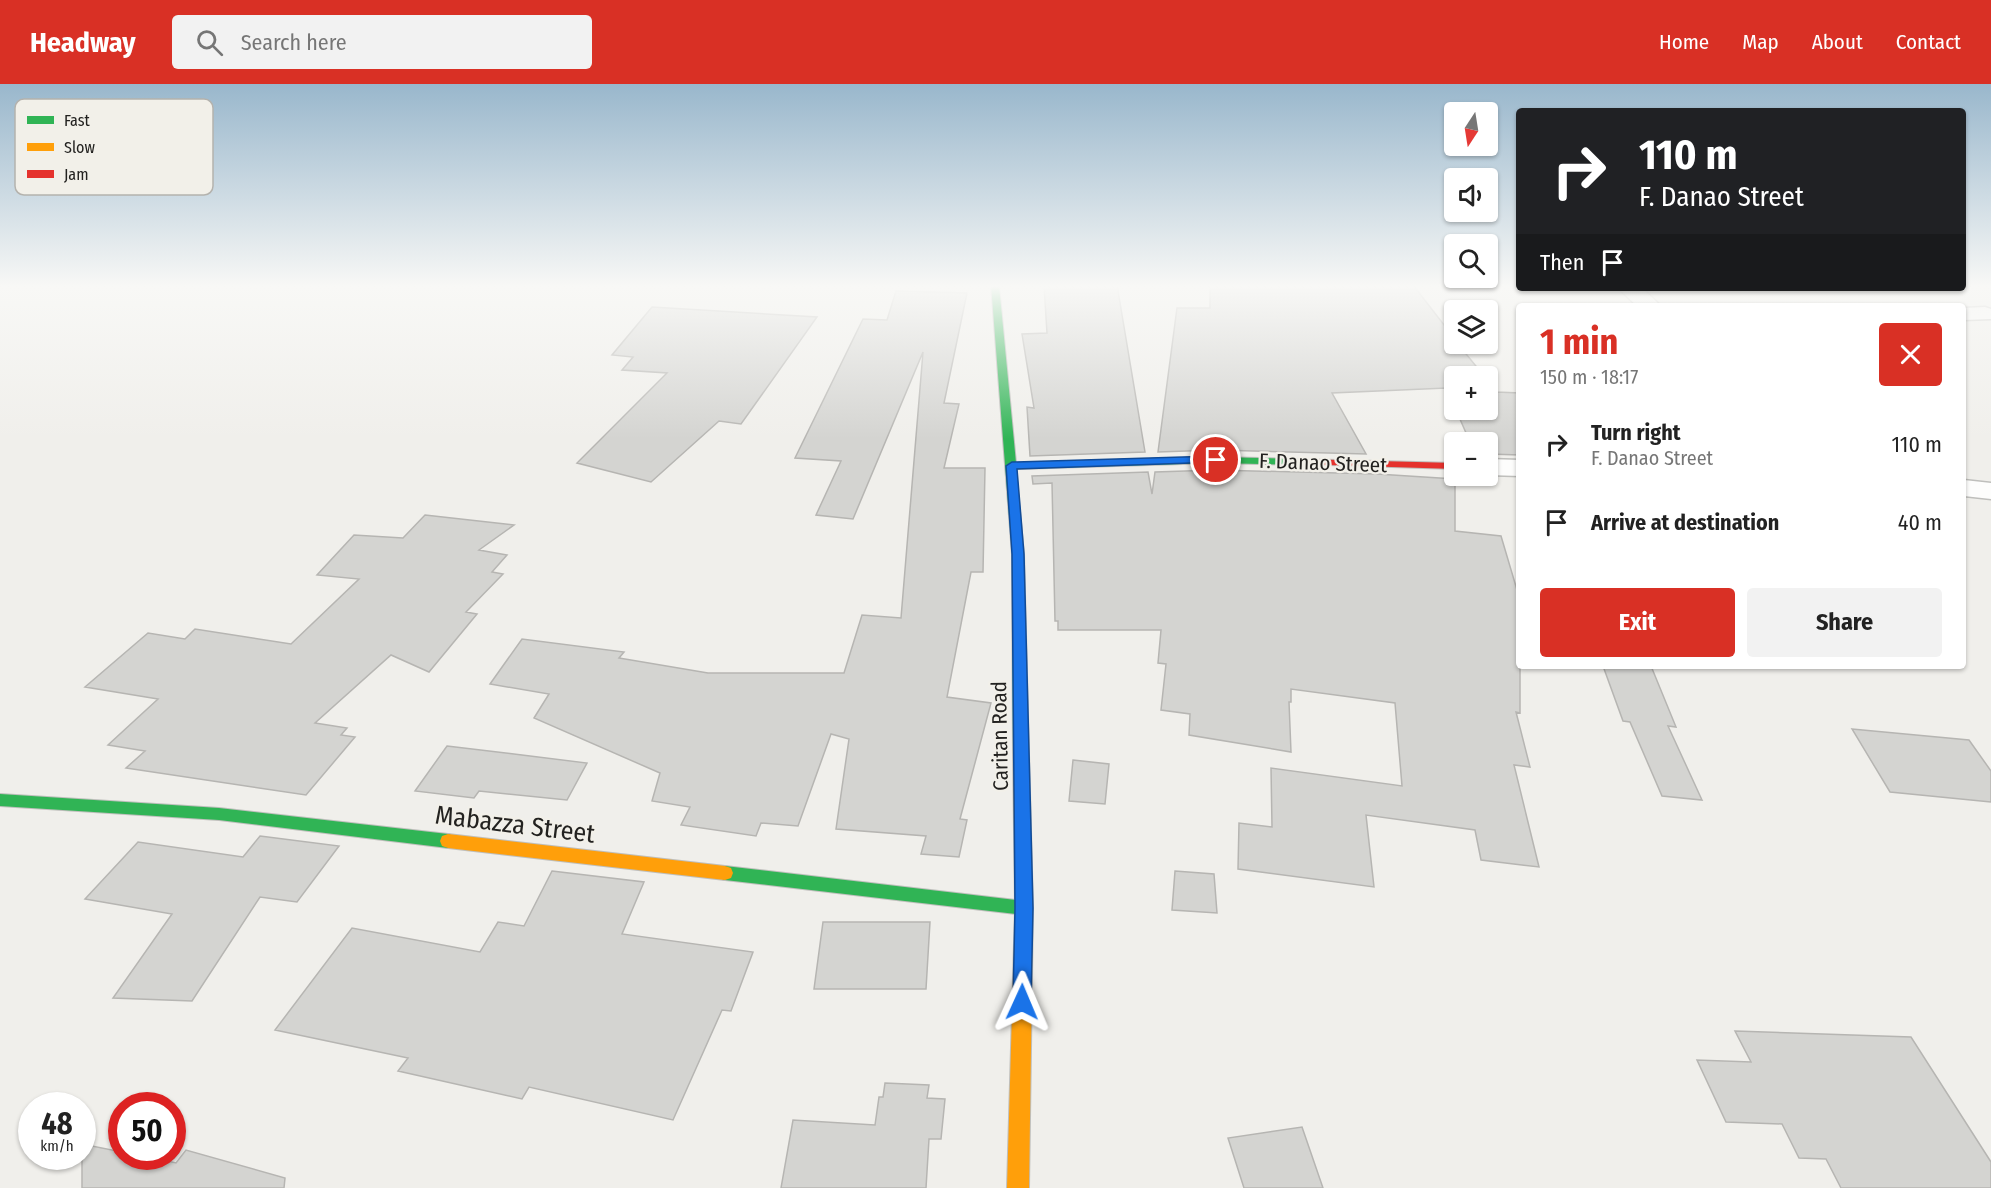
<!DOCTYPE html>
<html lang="en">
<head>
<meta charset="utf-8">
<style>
  body { margin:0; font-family:"Fira Sans Condensed",sans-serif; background:#f2f2f2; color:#222; height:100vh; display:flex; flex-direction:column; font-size:22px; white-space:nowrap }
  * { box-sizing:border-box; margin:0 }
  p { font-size:20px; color:#767676 }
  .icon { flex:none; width:33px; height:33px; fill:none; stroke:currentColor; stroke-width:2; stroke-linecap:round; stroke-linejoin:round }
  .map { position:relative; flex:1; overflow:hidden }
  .drawer { position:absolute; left:1516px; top:219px; width:450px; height:366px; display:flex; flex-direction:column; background:#fff; border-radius:6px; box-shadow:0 2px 4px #0004 }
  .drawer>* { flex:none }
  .top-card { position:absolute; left:1516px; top:24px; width:450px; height:183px; border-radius:6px; box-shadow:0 2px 4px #0004; background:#202124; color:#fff; overflow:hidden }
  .needle { width:39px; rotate:192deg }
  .fabs { position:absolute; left:1444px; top:18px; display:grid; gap:12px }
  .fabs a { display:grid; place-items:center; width:54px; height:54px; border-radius:6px; background:#fff; box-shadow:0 2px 4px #0004; font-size:30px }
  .speed { position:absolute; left:18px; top:1008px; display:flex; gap:12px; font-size:30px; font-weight:700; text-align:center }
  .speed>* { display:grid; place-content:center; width:78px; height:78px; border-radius:50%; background:#fff; box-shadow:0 2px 4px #0004; line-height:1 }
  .speed small { font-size:15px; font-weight:400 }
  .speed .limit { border:9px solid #d22; background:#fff; color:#111 }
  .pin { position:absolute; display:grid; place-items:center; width:51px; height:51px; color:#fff; margin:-26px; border:3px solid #fff; border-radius:50%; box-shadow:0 2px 6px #0007 }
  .me { position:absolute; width:66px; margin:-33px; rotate:1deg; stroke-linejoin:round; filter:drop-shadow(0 0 4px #0008) }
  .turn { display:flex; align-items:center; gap:21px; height:126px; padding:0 24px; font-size:27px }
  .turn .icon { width:78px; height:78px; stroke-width:2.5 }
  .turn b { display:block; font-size:42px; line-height:51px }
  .then { display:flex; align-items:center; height:57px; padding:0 24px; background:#0003; gap:12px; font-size:22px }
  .round { display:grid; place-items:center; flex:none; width:63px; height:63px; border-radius:6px; background:#f2f2f2 }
  .head { display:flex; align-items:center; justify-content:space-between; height:102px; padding:0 24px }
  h1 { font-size:36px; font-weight:700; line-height:45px; color:#d93025 }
  .cta { display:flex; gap:12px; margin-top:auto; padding:12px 24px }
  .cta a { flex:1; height:69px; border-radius:6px; background:#d93025; color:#fff; font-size:24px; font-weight:700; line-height:69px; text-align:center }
  .cta a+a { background:#f2f2f2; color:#222 }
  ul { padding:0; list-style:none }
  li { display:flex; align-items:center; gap:18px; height:78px; padding:0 24px }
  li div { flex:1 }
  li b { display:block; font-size:22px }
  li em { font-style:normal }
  header { display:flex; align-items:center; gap:36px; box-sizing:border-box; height:84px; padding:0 30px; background:#d93025; color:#fff }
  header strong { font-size:28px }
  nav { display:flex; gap:33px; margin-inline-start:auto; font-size:21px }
  .search { width:420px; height:54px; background:#f2f2f2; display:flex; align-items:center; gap:15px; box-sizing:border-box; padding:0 21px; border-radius:6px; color:#767676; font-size:22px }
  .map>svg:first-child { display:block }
  .building { fill:#d4d4d1; stroke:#b6b5b2; stroke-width:1.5 }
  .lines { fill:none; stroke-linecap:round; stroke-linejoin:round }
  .street-casing { stroke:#bfbfbc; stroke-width:3 }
  .fast-casing { stroke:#bfbfbc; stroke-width:2 }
  .slow-casing { stroke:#bfbfbc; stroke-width:2 }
  .jam-casing { stroke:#bfbfbc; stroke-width:2 }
  .street { fill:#fdfdfc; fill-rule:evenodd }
  .fast { fill:#30b455; fill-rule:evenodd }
  .slow { fill:#ff9f0a; fill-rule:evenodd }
  .jam { fill:#e5322d; fill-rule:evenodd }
  .route { fill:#1a73e8; stroke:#114b97; stroke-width:1.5 }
  .labels { text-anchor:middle; stroke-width:4.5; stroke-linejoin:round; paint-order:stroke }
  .street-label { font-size:21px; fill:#232220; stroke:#f2f0e9 }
  .near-street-label { font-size:26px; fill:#232220; stroke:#f2f0e9 }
  .key { fill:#f2f0e9; stroke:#b4b2ad; stroke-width:1.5 }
  .key-label { font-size:16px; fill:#232220 }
</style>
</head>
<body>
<header>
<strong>Headway</strong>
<div class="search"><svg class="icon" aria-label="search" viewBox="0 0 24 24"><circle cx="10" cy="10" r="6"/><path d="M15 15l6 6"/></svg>Search here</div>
<nav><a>Home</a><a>Map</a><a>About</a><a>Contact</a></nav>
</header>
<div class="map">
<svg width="1991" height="1104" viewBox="0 0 1991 1104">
  <rect width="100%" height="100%" fill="#f0efeb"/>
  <path class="building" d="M 1044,201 L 1117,201 L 1145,368 L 1030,372 L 1027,323 L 1034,324 L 1022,250 L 1047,249 Z
    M 1210,201 L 1413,201 L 1455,255 L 1455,260 L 1458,260 L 1484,292 L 1455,292 L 1455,323 L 1447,304 L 1332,309 L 1366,370 L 1216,366 L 1158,368 L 1177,224 L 1210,224 Z
    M 896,207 L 967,209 L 944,319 L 959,320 L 944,384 L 985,384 L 983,488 L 971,488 L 947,613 L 991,619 L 960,735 L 967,736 L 959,773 L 921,770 L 926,752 L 836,745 L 849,655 L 831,650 L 798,742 L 761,739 L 756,752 L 681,741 L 690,723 L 652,717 L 660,689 L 534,634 L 549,610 L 490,600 L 522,555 L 624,568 L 619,574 L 708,589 L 844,589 L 862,531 L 901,534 L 923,268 L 853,435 L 816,431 L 841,377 L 795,374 L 863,235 L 887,236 Z
    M 652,223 L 817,233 L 741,340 L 719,337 L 651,398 L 577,379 L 667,289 L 622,286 L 633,273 L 612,271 Z
    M 1488,298 L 1496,308 L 1520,309 L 1520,371 L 1488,370 L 1488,358 L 1470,358 L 1456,326 L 1488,326 Z
    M 1216,386 L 1377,390 L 1455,395 L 1455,447 L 1501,452 L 1520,516 L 1520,629 L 1516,628 L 1530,683 L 1514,681 L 1539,783 L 1481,776 L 1475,746 L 1366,731 L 1374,803 L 1238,785 L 1239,739 L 1272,743 L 1271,684 L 1402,702 L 1395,619 L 1291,605 L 1291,618 L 1289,618 L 1291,668 L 1189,651 L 1190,630 L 1161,626 L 1166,580 L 1158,579 L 1161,546 L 1058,546 L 1058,537 L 1055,537 L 1052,399 L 1033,400 L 1032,392 L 1148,388 L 1152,410 L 1155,388 Z
    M 425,431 L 514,441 L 479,466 L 507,471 L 492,488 L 503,490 L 466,528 L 477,530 L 429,588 L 391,571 L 315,639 L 347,644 L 341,651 L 355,653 L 306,711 L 126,684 L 145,667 L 108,661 L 158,615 L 85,603 L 148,549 L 185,555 L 195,545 L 291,560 L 359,495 L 317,491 L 354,451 L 403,454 Z
    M 1603,582 L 1651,582 L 1676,643 L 1668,642 L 1702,716 L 1662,712 L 1630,638 L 1623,637 Z
    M 1852,645 L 1969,656 L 1991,687 L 1991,718 L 1890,708 Z
    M 447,662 L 522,671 L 587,679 L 567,716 L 479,707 L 474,714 L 415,707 Z
    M 1073,676 L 1109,680 L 1105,720 L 1069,717 Z
    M 260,752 L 339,762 L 297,818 L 260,813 L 192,917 L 113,914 L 172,830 L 85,815 L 138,758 L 243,773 Z
    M 552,787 L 644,798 L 622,850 L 753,868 L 731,927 L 722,926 L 673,1036 L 529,1003 L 522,1015 L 398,987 L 408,974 L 275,946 L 352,844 L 480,868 L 498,838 L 524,842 Z
    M 1175,787 L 1214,790 L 1217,829 L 1172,826 Z
    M 823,838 L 930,838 L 926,905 L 814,905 Z
    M 1735,947 L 1911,953 L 1991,1078 L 1991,1104 L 1841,1104 L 1826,1075 L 1799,1074 L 1782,1040 L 1726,1038 L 1697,976 L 1751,978 Z
    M 885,999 L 929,1001 L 927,1014 L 945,1015 L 941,1055 L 929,1055 L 926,1104 L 781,1104 L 793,1036 L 875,1041 L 879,1013 L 883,1013 Z
    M 1302,1043 L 1323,1104 L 1244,1104 L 1228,1054 Z
    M 82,1060 L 122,1068 L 122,1072 L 145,1072 L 176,1079 L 186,1066 L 285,1094 L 284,1104 L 82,1104 Z"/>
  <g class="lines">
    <g class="street-casing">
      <path id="street" d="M 1618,204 L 1642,204 L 1661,222 L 1637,222 Z
        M 1985,223 L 1991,225 L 1991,235 L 1964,236 L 1964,224 Z
        M 1488,375 L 1520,376 L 1520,392 L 1488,391 Z
        M 1964,396 L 1991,399 L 1991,415 L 1964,412 Z"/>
    </g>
    <g class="fast-casing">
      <path id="fast" d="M 991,201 L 999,201 L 1016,379 L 1216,373 L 1300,375 L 1306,378 L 1300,381 L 1216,379 L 1016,385 L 1024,470 L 1029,671 L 1026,675 L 1016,675 L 1013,671 L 1012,470 Z
        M 0,710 L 219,724 L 448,750 L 454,752 L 456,757 L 454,762 L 448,764 L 219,736 L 0,722 Z
        M 725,782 L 1024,817 L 1030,819 L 1033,824 L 1030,829 L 1024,831 L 725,796 L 719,794 L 717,789 L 719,784 Z"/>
    </g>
    <g class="slow-casing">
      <path id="slow" d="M 1021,665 L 1026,667 L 1029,671 L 1033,824 L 1029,1104 L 1007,1104 L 1015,824 L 1013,671 L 1016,667 Z
        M 448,750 L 725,782 L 731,784 L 733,789 L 731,794 L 725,796 L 448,764 L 442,762 L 440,757 L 442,752 Z"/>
    </g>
    <g class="jam-casing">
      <path id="jam" d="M 1300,375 L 1455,379 L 1455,385 L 1296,380 L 1296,376 Z"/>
    </g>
    <use href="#street" class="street"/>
    <use href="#fast" class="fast"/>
    <use href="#slow" class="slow"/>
    <use href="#jam" class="jam"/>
  </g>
  <linearGradient id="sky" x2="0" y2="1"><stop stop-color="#99b7cc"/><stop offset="0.57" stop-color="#f8f8f6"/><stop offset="1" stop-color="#f8f8f6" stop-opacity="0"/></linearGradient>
  <rect width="1991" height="355" fill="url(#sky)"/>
  <path class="route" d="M 1216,372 L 1222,376 L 1220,378 L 1017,385 L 1024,470 L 1033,824 L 1031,918 L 1029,924 L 1022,926 L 1015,924 L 1013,918 L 1015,824 L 1012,470 L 1006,382 L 1012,378 Z"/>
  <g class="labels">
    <g class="street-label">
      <text transform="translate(1323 379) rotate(2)" y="7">F. Danao Street</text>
      <text transform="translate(1000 652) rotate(-91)" y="7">Caritan Road</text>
    </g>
    <g class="near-street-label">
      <text transform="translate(515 740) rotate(7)" y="9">Mabazza Street</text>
    </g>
  </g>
  <rect x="15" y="15" width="198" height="96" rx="9" class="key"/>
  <rect x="27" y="32" width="27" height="8" fill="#30b455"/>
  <rect x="27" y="59" width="27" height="8" fill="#ff9f0a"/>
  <rect x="27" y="86" width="27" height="8" fill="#e5322d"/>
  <g class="key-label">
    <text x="64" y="42">Fast</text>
    <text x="64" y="69">Slow</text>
    <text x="64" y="96">Jam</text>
  </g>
</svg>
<div class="fabs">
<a><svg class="needle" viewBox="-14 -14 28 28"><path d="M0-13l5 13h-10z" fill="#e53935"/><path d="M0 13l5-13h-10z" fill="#767676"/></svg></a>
<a><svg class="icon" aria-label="sound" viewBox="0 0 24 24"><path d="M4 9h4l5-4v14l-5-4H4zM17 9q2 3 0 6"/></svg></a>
<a><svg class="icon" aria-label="search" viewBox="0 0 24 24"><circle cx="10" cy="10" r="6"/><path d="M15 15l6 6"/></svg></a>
<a><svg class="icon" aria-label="layers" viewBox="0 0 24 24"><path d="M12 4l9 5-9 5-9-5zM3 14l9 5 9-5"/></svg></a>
<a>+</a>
<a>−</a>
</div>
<div class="speed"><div>48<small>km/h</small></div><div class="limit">50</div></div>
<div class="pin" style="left:1216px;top:376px;background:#d93025"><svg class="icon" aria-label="arrive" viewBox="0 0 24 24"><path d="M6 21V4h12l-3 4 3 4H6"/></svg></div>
<svg class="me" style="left:1022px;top:918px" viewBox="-20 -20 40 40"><path d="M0-17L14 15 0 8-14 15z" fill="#1a73e8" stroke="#fff" stroke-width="4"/></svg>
<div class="top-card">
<div class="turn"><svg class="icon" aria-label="right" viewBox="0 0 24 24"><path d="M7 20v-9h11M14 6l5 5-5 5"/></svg><div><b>110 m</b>F. Danao Street</div></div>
<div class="then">Then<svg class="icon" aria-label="arrive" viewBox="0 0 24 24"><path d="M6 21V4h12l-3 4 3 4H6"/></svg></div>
</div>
<section class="drawer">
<div class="head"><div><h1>1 min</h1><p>150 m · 18:17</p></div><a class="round" style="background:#d93025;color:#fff"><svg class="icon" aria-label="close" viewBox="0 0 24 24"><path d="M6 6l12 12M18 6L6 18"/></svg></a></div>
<ul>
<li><svg class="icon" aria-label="right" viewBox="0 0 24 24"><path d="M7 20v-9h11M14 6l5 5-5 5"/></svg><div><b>Turn right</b><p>F. Danao Street</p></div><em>110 m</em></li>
<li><svg class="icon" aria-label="arrive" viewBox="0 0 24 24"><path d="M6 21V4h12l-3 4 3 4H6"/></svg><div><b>Arrive at destination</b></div><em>40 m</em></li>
</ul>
<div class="cta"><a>Exit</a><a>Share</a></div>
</section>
</div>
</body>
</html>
